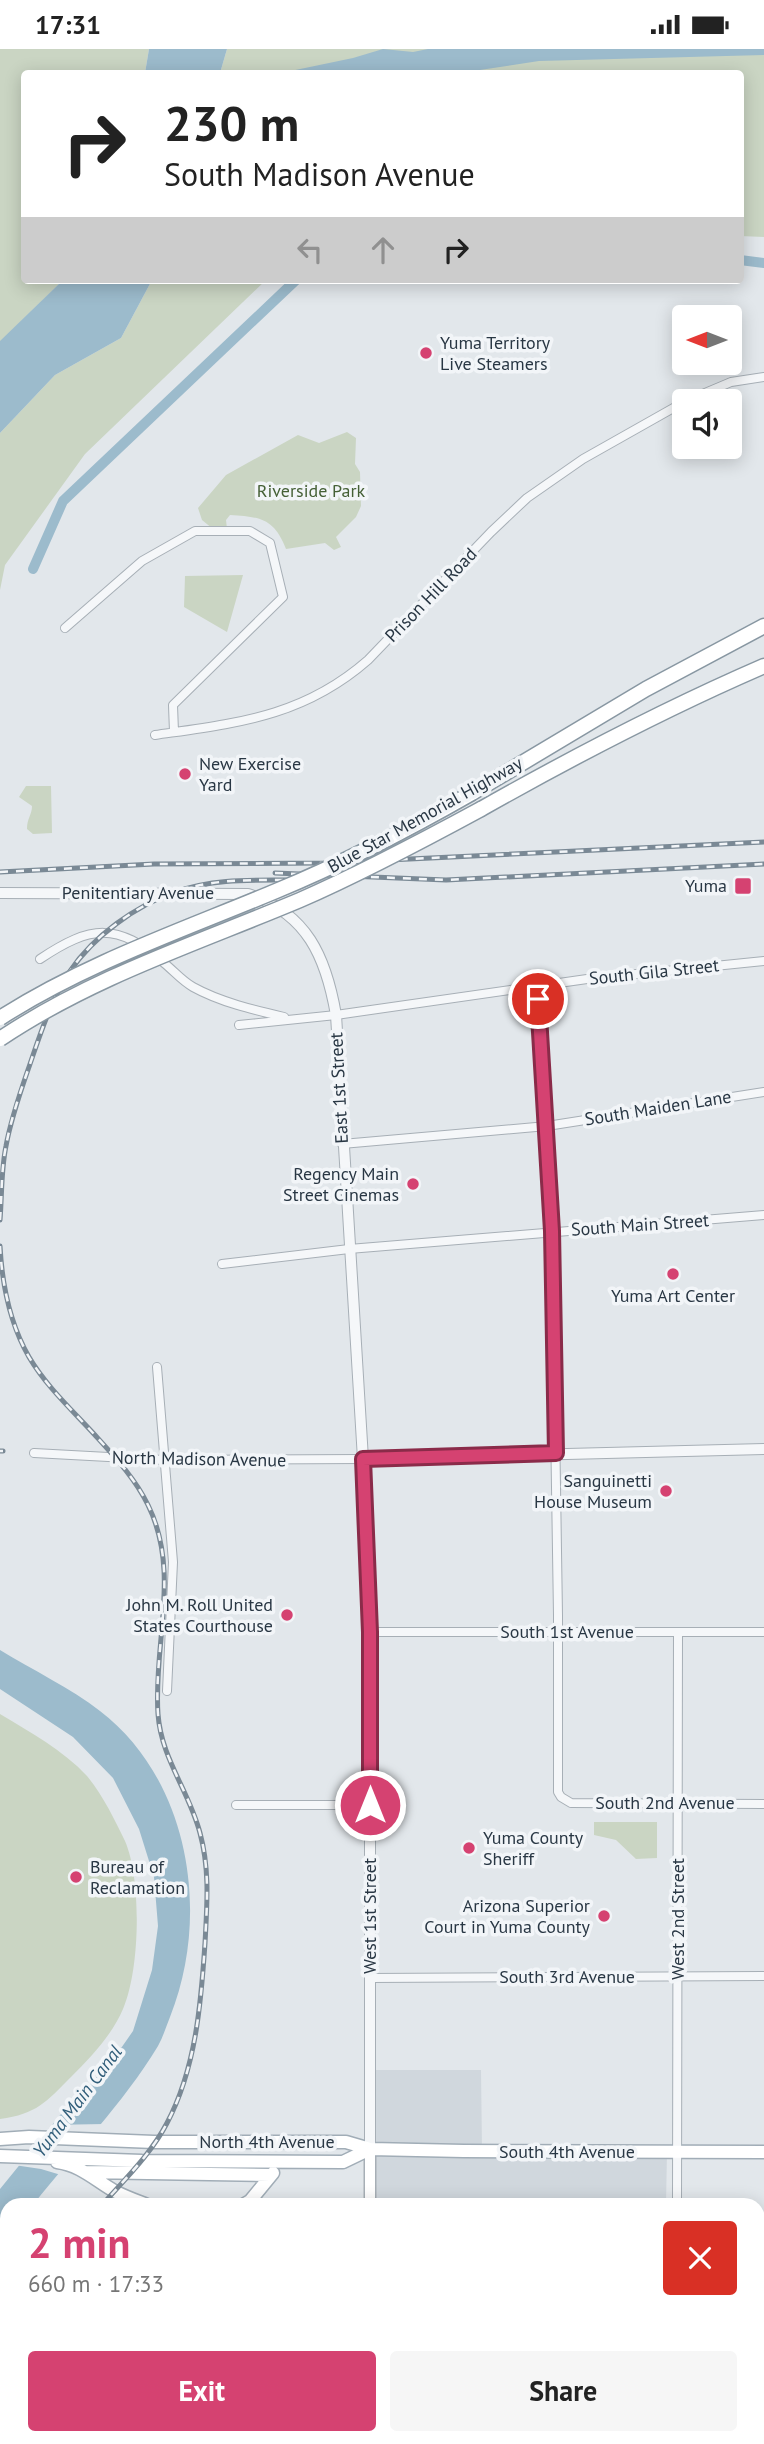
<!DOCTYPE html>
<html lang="en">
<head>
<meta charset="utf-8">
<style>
  body { margin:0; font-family:"PT Sans",sans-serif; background:#f6f6f6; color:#222; height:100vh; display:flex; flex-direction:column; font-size:26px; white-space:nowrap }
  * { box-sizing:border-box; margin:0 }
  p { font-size:23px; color:#767676 }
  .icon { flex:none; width:38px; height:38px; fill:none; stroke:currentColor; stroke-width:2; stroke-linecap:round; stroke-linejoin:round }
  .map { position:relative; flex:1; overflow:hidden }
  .sheet { position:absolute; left:0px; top:2149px; width:765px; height:247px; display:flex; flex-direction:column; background:#fff; border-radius:21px 21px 0 0; box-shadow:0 4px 18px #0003 }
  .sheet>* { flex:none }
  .top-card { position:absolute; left:21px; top:21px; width:723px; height:214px; border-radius:7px; box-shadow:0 4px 18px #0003; background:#fff; color:#222; overflow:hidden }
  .needle { width:46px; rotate:270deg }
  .tools { position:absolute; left:672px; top:256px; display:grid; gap:14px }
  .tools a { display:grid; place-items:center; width:70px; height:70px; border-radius:7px; background:#fff; box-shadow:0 4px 18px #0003; font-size:35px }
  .pin { position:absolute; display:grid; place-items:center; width:60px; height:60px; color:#fff; margin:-30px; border:4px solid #fff; border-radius:50%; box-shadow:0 2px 7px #0007 }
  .me { position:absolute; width:77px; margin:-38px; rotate:0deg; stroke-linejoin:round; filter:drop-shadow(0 0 5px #0008) }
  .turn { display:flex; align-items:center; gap:24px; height:147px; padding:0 28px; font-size:32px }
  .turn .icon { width:91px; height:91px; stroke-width:2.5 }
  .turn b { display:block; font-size:49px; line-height:60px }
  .lanes { display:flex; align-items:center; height:66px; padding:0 28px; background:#0003; justify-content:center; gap:35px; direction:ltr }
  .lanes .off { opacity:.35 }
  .round { display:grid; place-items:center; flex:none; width:74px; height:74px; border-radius:7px; background:#f6f6f6 }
  .summary { display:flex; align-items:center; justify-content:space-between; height:119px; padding:0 28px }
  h1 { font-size:42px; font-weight:700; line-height:52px; color:#d54271 }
  .button { display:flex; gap:14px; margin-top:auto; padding:14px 28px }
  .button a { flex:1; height:80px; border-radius:7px; background:#d54271; color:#fff; font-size:28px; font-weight:700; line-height:80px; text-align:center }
  .button a+a { background:#f6f6f6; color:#222 }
  .status { display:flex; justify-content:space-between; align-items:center; height:49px; padding:0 35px; background:#fff; direction:ltr }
  .status svg { height:19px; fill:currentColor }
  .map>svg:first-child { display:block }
  .built { fill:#d0d7dd }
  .green { fill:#cad5c3 }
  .water { fill:#9cbbcc }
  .pier { fill:#e2e7eb }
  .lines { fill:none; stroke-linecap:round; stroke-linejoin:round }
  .canal { stroke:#9cbbcc; stroke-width:10 }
  .minor-casing { stroke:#a7afb6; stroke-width:10 }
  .tertiary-casing { stroke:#a7afb6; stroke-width:12 }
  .secondary-casing { stroke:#a7afb6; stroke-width:13 }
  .primary-casing { stroke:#a1adb7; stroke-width:15 }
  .motorway-casing { stroke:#8897a2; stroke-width:17 }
  .minor { stroke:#f5f7f9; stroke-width:8 }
  .tertiary { stroke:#f5f7f9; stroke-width:10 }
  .secondary { stroke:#fff; stroke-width:10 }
  .primary { stroke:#fff; stroke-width:12 }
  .motorway { stroke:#fff; stroke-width:14 }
  .rail-casing { stroke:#7a8995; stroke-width:5 }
  .rail { stroke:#f2f5f8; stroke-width:2.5; stroke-dasharray:8; stroke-linecap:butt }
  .motorway-bridge-casing { stroke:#8897a2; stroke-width:17; stroke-linecap:butt }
  .motorway-bridge { stroke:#fff; stroke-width:14 }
  .route-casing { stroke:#8a2b49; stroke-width:18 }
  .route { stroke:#d54271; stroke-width:12 }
  .poi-dot { fill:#d54271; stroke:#f2f5f8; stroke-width:2.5 }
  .labels { text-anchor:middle; stroke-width:7; stroke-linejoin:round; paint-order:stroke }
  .poi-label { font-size:18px; fill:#293744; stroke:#f2f5f8; text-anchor:end }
  .park-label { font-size:18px; fill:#456036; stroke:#f2f5f8 }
  .street-label { font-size:18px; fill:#293744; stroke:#f2f5f8 }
  .water-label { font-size:19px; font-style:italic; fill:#315e7a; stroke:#f2f5f8 }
</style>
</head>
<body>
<div class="status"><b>17:31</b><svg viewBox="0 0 49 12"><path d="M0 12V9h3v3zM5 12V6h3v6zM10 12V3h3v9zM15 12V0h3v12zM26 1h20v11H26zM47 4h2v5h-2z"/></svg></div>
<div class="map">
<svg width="764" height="2395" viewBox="0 0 764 2395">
  <rect width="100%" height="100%" fill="#e2e7eb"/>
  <path class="built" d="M 370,2021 L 481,2021 L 482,2102 L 667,2103 L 666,2156 L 370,2156 Z"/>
  <path class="green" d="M 0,0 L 149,0 L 145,24 L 24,24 L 24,231 L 63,231 L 0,293 Z
    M 227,0 L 764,0 L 764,188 L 740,187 L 740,24 L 220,24 Z
    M 152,231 L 266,231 L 85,405 L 5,516 L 0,541 L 0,384 L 55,326 L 121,289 Z
    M 347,383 L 356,389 L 355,415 L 360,423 L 361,457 L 356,468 L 336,488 L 341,498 L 334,501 L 325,494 L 286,500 C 274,469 260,468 230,466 L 226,471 L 227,480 L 213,480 L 202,471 L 198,459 L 226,426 L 298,386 L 319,394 Z
    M 243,526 L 227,583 L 184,558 L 185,527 Z
    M 26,737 L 51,737 L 52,784 L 33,785 L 27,780 C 27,769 32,766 32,757 L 19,748 Z
    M 0,1665 C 30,1683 63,1701 87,1727 C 102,1745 115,1771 125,1792 C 142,1831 140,1921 123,1960 C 112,1986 91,2008 71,2028 C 46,2053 37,2065 0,2070 Z
    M 594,1773 L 657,1773 L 657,1809 L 636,1810 L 616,1791 L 594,1786 Z"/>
  <path class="water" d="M 149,0 L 227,0 L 220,24 L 145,24 Z
    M 383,0 L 413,3 L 428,0 L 764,0 L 764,6 L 539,12 L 460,24 L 281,24 L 353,9 Z
    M 63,231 L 152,231 L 121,289 L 55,326 L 0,384 L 0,292 Z
    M 0,1601 C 31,1620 72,1640 100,1662 C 190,1731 211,1866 170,1968 C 166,1978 163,1988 158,1997 C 123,2055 75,2103 33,2156 L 7,2156 L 7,2214 L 3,2252 L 7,2266 L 7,2389 L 12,2389 L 12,2395 L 0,2395 L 0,2140 L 70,2054 L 110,2015 L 133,1982 L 152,1921 L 158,1877 L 154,1828 L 139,1780 L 113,1729 L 73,1688 L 0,1640 Z"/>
  <path class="pier" d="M 105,2075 L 61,2126 L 41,2120 L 14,2116 L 47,2076 Z"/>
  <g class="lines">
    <path class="canal" d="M 740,211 L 764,214
      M 33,520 L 63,452 L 296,231"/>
    <g class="minor-casing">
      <path id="minor" d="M 686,352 L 731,333 L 764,328
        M 65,579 L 142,512 L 195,482 L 250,482 L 270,494 L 283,548 L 173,656 L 174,683
        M 155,686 C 237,674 303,668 368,611 L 491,483 L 527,449 L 583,410 L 684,353
        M 40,910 C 91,876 117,873 164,914 C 174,922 182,932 193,938 C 220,953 254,961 284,968
        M 537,937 L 552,1182 L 558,1566 L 558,1743 L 561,1748 L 571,1754 L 764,1755
        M 239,976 L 336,966 L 587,930 L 764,912
        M 342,1095 L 547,1077 L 764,1043
        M 222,1215 L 349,1200 L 764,1166
        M 157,1318 L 173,1513 L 167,1642
        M 34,1404 L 164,1411 L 363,1410
        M 370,1583 L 764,1583
        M 236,1756 L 370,1756
        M 370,1929 L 764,1927
        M 677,2156 L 678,1583
        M 758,2274 L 764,2274
        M 64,2389 L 64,2395
        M 677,2395 L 677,2389"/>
    </g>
    <g class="tertiary-casing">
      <path id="tertiary" d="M 0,844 L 248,845 C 307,864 326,908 336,966 L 363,1410 L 370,1583 L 370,2100
        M 363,1410 L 764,1400"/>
    </g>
    <g class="secondary-casing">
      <path id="secondary" d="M 370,2100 L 370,2156
        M 370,2389 L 370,2395"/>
    </g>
    <g class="primary-casing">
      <path id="primary" d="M 0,2090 L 29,2088 L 154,2093 L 346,2093 L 370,2100 L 464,2102 L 764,2103
        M 0,2107 L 142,2112 L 343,2113 L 370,2100
        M 57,2113 C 81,2116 96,2132 116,2143 C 126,2148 137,2152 147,2156
        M 86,2123 L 270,2126
        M 243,2156 L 250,2152 L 273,2124"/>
    </g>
    <g class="motorway-casing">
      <path id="motorway" d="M 472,744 L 646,640 L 764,577
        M 481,760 C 573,708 667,659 764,617"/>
    </g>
    <use href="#minor" class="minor"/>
    <use href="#tertiary" class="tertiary"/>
    <use href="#secondary" class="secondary"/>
    <use href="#primary" class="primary"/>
    <use href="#motorway" class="motorway"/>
    <g class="rail-casing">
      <path id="rail" d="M 0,823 L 154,815 L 325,814 L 764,793
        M 275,824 L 446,831 L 764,815
        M 0,1171 C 2,1146 1,1121 6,1097 C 11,1069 21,1041 30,1015 C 41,983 51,951 70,922 C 94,887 135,857 175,843 C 212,830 247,831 285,831
        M 0,1197 C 2,1235 10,1275 29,1308 C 46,1337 72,1361 94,1385 C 114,1407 135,1429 148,1456 C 181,1523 153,1595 158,1665 C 161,1709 189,1742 200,1784 C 210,1821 207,1856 205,1894 C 201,1954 196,2019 167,2074 C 151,2105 125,2130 102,2156
        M 0,1402 L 3,1402
        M 0,2267 L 7,2259"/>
    </g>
    <use href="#rail" class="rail"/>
    <g class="motorway-bridge-casing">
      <path id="motorway-bridge" d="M 0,969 C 86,914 183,881 276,842 C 344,814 409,780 472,744
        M 0,990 C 92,928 198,894 300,851 C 362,824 422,792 481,760"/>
    </g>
    <use href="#motorway-bridge" class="motorway-bridge"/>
  </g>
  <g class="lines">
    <g class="route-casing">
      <path id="route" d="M 370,1756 L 370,1583 L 363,1410 L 556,1404 L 552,1182 L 538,950"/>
    </g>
    <use href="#route" class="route"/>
  </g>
  <g class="poi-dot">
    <circle cx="426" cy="304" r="7"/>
    <circle cx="185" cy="725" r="7"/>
    <rect x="734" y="828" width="18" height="18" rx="3.5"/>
    <circle cx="413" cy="1135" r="7"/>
    <circle cx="673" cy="1225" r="7"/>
    <circle cx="666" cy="1442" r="7"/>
    <circle cx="287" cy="1566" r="7"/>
    <circle cx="469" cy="1799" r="7"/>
    <circle cx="76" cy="1828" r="7"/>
    <circle cx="604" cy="1867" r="7"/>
  </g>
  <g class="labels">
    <g class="poi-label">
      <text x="440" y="300" text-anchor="start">Yuma Territory<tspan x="440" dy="21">Live Steamers</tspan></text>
      <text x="199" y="721" text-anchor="start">New Exercise<tspan x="199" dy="21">Yard</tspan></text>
      <text x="727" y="843">Yuma</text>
      <text x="399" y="1131">Regency Main<tspan x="399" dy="21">Street Cinemas</tspan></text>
      <text x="673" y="1253" text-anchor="middle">Yuma Art Center</text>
      <text x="652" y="1438">Sanguinetti<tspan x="652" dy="21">House Museum</tspan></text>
      <text x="273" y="1562">John M. Roll United<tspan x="273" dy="21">States Courthouse</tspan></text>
      <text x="483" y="1795" text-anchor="start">Yuma County<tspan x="483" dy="21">Sheriff</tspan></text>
      <text x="90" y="1824" text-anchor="start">Bureau of<tspan x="90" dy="21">Reclamation</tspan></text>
      <text x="590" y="1863">Arizona Superior<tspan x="590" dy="21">Court in Yuma County</tspan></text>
    </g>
    <g class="park-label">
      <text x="311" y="448">Riverside Park</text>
    </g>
    <g class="street-label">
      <text transform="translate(431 546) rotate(-46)" y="6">Prison Hill Road</text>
      <text transform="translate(425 766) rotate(-29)" y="6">Blue Star Memorial Highway</text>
      <text x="138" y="850">Penitentiary Avenue</text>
      <text transform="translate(654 923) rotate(-6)" y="6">South Gila Street</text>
      <text transform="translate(339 1039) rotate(-93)" y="6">East 1st Street</text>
      <text transform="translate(658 1059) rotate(-9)" y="6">South Maiden Lane</text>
      <text transform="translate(640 1176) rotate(-4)" y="6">South Main Street</text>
      <text transform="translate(199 1410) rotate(1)" y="6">North Madison Avenue</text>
      <text x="567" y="1589">South 1st Avenue</text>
      <text x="665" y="1760">South 2nd Avenue</text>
      <text transform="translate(370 1867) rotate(-90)" y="6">West 1st Street</text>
      <text transform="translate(678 1870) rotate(-90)" y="6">West 2nd Street</text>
      <text x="567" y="1934">South 3rd Avenue</text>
      <text x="267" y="2099">North 4th Avenue</text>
      <text x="567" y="2109">South 4th Avenue</text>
    </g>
    <g class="water-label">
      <text transform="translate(77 2052) rotate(-53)" y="7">Yuma Main Canal</text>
    </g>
  </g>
</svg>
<div class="tools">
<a><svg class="needle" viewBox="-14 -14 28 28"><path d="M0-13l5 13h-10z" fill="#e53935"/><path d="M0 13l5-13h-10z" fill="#767676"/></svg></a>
<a><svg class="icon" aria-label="sound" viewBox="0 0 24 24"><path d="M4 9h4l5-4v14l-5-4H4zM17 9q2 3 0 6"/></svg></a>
</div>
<div class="pin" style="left:538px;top:950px;background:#d93025"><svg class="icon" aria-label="arrive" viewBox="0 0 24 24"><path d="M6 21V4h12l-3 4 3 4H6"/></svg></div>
<svg class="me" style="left:370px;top:1756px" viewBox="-20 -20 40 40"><circle r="17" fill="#d54271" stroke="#fff" stroke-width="3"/><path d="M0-11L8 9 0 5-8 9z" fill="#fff"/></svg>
<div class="top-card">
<div class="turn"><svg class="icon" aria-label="right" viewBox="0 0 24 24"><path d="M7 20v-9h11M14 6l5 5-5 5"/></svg><div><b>230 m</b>South Madison Avenue</div></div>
<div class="lanes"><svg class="icon off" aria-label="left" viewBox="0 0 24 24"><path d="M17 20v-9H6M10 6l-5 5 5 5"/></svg><svg class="icon off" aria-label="ahead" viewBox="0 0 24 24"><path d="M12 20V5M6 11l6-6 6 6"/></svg><svg class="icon" aria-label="right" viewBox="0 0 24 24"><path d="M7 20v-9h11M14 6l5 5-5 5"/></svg></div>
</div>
<section class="sheet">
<div class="summary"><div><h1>2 min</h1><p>660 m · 17:33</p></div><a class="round" style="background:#d93025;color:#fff"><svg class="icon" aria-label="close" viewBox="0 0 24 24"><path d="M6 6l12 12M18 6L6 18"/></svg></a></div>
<div class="button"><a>Exit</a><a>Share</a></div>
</section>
</div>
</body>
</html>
